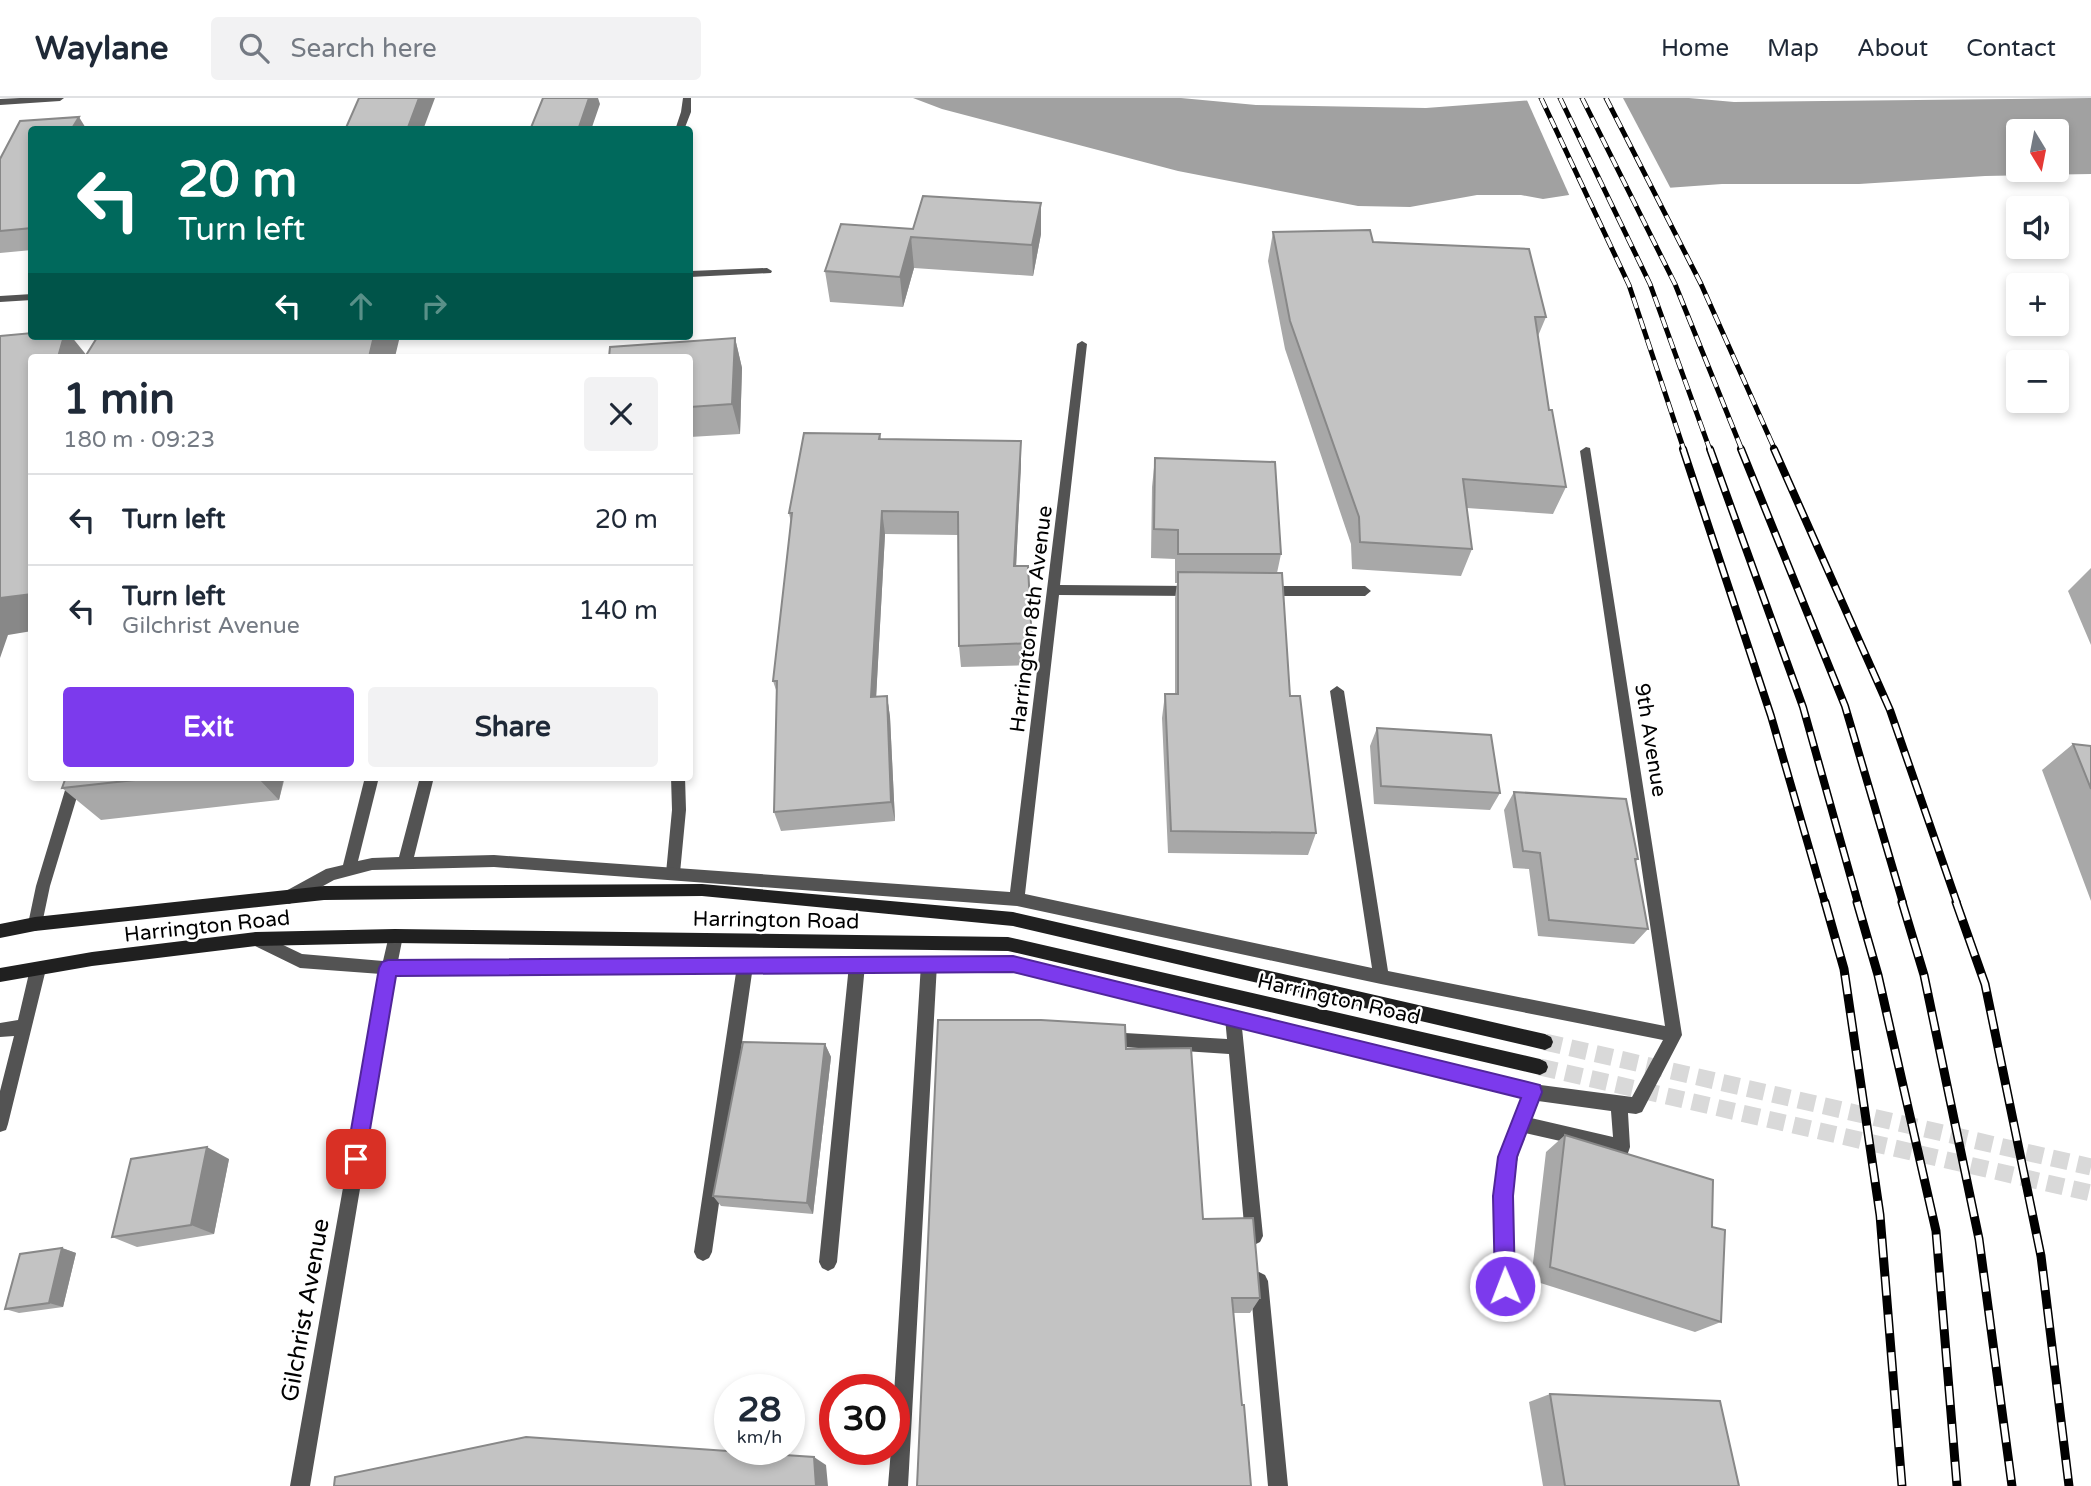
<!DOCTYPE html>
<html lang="en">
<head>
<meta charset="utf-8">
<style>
  body { margin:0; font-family:"Varela Round",sans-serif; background:#f2f2f3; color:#1f2937; height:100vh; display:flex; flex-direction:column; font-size:26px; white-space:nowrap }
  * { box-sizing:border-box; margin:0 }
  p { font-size:23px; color:#747a83 }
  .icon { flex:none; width:38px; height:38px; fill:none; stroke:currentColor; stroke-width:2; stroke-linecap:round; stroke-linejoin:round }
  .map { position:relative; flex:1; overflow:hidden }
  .side { position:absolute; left:28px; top:256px; width:665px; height:427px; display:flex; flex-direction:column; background:#fff; border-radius:7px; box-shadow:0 4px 10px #0003 }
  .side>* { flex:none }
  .guide { position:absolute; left:28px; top:28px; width:665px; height:214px; border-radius:7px; box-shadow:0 4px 10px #0003; background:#00695c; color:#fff; overflow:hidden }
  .needle { width:46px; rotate:170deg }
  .buttons { position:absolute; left:2006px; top:21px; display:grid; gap:14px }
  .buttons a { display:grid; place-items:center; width:63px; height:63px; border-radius:7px; background:#fff; box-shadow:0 4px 10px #0003; font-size:35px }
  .speed { position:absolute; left:714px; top:1276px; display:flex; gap:14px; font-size:35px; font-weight:700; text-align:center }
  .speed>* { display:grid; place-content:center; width:91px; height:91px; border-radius:50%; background:#fff; box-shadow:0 4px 10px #0003; line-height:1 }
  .speed small { font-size:18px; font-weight:400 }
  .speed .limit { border:10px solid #d22; background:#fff; color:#111 }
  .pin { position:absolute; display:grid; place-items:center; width:60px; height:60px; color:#fff; margin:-30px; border-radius:14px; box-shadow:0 4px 10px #0006 }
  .me { position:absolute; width:77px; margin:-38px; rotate:359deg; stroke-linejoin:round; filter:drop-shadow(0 0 5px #0008) }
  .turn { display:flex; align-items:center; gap:24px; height:147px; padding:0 35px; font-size:32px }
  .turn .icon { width:91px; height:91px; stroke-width:2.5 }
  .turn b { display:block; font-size:49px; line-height:60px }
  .lanes { display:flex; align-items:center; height:66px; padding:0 35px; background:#0003; justify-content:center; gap:35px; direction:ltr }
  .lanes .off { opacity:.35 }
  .round { display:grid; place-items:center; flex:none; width:74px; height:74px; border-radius:7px; background:#f2f2f3 }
  .overview { display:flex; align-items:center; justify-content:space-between; height:119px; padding:0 35px }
  h1 { font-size:42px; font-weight:700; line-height:52px }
  .button { display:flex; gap:14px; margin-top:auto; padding:14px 35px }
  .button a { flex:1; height:80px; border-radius:7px; background:#7c3aed; color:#fff; font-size:28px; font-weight:700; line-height:80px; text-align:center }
  .button a+a { background:#f2f2f3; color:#1f2937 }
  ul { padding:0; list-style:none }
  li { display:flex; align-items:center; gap:21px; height:91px; padding:0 35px; border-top:2px solid #e0e1e3 }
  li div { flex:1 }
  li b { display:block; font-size:26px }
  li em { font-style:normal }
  header { display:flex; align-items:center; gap:42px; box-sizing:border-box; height:98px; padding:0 35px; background:#fff; border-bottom:2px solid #e0e1e3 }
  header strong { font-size:33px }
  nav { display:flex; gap:38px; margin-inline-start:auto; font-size:24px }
  .search { width:490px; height:63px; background:#f2f2f3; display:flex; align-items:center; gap:18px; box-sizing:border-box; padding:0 24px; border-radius:7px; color:#747a83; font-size:26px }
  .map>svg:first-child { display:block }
  .water { fill:#a1a1a1; fill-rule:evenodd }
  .pier { fill:#fff }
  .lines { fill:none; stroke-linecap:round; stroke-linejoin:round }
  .secondary-tunnel { stroke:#d9d9d9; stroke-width:17; stroke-dasharray:17 9; stroke-linecap:butt }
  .lane { fill:#535353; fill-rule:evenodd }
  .street { fill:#535353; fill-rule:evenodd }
  .secondary { fill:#202020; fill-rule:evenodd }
  .rail-far2-casing { stroke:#000; stroke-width:5 }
  .rail-far1-casing { stroke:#000; stroke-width:8 }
  .rail-casing { stroke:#000; stroke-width:9 }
  .rail-far2 { stroke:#fff; stroke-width:3.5; stroke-dasharray:11; stroke-linecap:butt }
  .rail-far1 { stroke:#fff; stroke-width:5; stroke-dasharray:15; stroke-linecap:butt }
  .rail { stroke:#fff; stroke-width:6; stroke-dasharray:19; stroke-linecap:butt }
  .wall { fill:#a8a8a8 }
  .shaded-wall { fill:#888 }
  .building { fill:#c3c3c3; stroke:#888; stroke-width:2 }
  .route { fill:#7c3aed; stroke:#51269a; stroke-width:2 }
  .labels { text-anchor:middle; stroke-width:5; stroke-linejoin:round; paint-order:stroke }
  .street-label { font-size:21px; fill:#000; stroke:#fff }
  .near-street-label { font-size:24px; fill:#000; stroke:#fff }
</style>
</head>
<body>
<header>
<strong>Waylane</strong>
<div class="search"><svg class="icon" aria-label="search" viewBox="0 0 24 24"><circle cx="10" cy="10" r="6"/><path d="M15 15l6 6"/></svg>Search here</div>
<nav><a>Home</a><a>Map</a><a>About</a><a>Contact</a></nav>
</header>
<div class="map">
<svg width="2091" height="1388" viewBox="0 0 2091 1388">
  <rect width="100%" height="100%" fill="#fff"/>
  <path class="water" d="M 913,0 L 1181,0 L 1256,7 L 1426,10 L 1560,0 L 1689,0 L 1734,4 L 2091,0 L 2091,76 L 1985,78 L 1859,86 L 1722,86 L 1569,97 L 1543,101 L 1521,97 L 1477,97 L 1410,109 L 1358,108 L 1178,73 L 942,11 ZM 2018,33 L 2056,33 L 2056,72 L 2018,72 Z"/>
  <path class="pier" d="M 1526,0 L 1623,0 L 1672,93 L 1571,101 Z"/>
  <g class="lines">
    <path class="secondary-tunnel" d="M 1545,944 L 2091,1069
      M 1540,969 L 2091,1095"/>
    <path class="lane" d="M 671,679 L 685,679 L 686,712 L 680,775 L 678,780 L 673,781 L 668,780 L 666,775 L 672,712 Z
      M 929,859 L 934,861 L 937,866 L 908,1388 L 888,1388 L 891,1351 L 894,1351 L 894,1296 L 921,866 L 924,861 Z
      M 857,860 L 862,862 L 865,867 L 837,1164 L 834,1170 L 828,1173 L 822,1170 L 819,1164 L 849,867 L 852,862 Z
      M 745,861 L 750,863 L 753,868 L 712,1154 L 709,1160 L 703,1163 L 697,1160 L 694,1154 L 737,868 L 740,863 Z
      M 38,864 L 43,866 L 46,871 L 8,1026 L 6,1032 L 0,1034 L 0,993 L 14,938 L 0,939 L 0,925 L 18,922 L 30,871 L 33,866 Z
      M 1233,913 L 1239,915 L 1241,920 L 1263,1138 L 1260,1144 L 1254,1147 L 1248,1144 L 1245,1138 L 1229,956 L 1108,948 L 1102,946 L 1100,941 L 1102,936 L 1108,934 L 1227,941 L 1225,920 L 1227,915 Z
      M 1259,1174 L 1265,1177 L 1268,1183 L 1288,1388 L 1268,1388 L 1250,1183 L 1253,1177 Z"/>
    <path class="street" d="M 20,0 L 64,0 L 60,3 L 0,7 L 0,1 Z
      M 683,0 L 691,0 L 691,14 L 684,32 L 675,32 L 681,14 Z
      M 767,170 L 772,173 L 771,175 L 690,179 L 690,173 Z
      M 32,196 L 32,202 L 0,204 L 0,198 Z
      M 1082,243 L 1087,246 L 1060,487 L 1192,488 L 1198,493 L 1192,498 L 1059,497 L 1025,796 L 1372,870 L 1330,593 L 1337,588 L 1344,593 L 1388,873 L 1665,928 L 1580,353 L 1586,349 L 1590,350 L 1682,937 L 1642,1014 L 1636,1016 L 1628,1015 L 1630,1049 L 1628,1055 L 1622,1057 L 1525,1035 C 1507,1084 1512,1136 1514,1188 L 1511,1194 L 1505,1197 L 1499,1194 L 1496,1188 L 1495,1098 L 1500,1059 L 1523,999 L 1013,873 L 396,877 L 310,1388 L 290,1388 L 381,876 L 300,870 L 251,846 L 248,841 L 251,836 L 256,834 L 302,856 L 383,863 L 390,833 L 395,831 L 400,833 L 403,838 L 398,863 L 1013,859 L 1533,986 L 1632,999 L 1663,942 L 1381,886 L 1017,808 L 494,769 L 372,772 L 334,782 L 294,804 L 289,806 L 284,804 L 282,799 L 284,794 L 326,771 L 343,767 L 365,679 L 379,679 L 358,763 L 372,760 L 399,759 L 420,679 L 434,679 L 414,759 L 494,757 L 1010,794 L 1077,246 ZM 1538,1003 L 1611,1013 L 1613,1039 L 1531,1020 Z
      M 1265,488 L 1365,488 L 1371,493 L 1365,498 L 1265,498 L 1259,493 Z
      M 69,679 L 83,679 L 50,788 L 42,826 L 40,831 L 35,833 L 30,831 L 28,826 L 36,788 Z"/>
    <path class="secondary" d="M 702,786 L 1013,814 L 1545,936 L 1551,939 L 1553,944 L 1551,949 L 1545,952 L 1013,828 L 702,798 L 324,802 L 35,833 L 0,840 L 0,826 L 35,819 L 324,788 Z
      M 395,831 L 1008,839 L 1540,961 L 1546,964 L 1548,969 L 1546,974 L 1540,977 L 1008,853 L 395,845 L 256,848 L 92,868 L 0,884 L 0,870 L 92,854 L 256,834 Z"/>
    <g class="rail-far2-casing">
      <path id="rail-far2" d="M 1541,0 L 1629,187 L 1684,352
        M 1560,0 L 1650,186 L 1710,352
        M 1582,0 L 1675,186 L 1742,352
        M 1606,0 L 1701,186 L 1775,352"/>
    </g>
    <g class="rail-far1-casing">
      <path id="rail-far1" d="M 1683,351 L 1771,618 L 1825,805
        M 1710,351 L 1803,609 L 1858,805
        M 1741,351 L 1845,608 L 1903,805
        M 1774,351 L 1890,612 L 1957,805"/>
    </g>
    <g class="rail-casing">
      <path id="rail" d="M 1825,804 L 1844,871 L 1880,1117 L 1902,1388
        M 1857,804 L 1878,877 L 1936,1133 L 1957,1388
        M 1902,804 L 1924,877 L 1979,1141 L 2012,1388
        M 1956,804 L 1985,886 L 2041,1158 L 2069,1388"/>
    </g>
    <use href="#rail-far2" class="rail-far2"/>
    <use href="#rail-far1" class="rail-far1"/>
    <use href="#rail" class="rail"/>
  </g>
  <path class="wall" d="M 32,32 L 32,152 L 0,155 L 0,61 Z
    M 1041,105 L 1041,136 L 1033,178 L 914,170 L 903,209 L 830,204 L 825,173 L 913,131 Z
    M 1273,134 L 1373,144 L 1546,219 L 1538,238 L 1549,312 L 1566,389 L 1553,416 L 1467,410 L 1472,451 L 1461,478 L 1352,471 L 1351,446 L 1285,251 L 1268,163 Z
    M 735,240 L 742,270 L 740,336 L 690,339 L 690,259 Z
    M 880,336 L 881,341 L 1021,343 L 1021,366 L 1016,468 L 1032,545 L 1032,567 L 961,569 L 959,548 L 958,437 L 885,436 L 876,599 L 887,598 L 890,619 L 895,723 L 781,733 L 774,714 L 777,595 L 773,583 L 791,425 L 789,415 Z
    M 1155,360 L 1281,456 L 1277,475 L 1290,598 L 1316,735 L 1308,757 L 1168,755 L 1162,620 L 1165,596 L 1175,596 L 1175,500 L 1177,485 L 1175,485 L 1175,461 L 1151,460 L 1152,389 Z
    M 2091,470 L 2091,547 L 2068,493 Z
    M 1377,630 L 1500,695 L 1490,712 L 1374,706 L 1370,648 Z
    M 2073,646 L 2091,648 L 2091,803 L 2042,672 Z
    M 66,679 L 288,679 L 285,679 L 279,702 L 101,722 L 62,690 Z
    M 1514,694 L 1638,761 L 1635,764 L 1648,831 L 1634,846 L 1538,838 L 1529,771 L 1513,770 L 1504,712 Z
    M 825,946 L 831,959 L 813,1116 L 721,1108 L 713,1098 Z
    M 1126,951 L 1203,1121 L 1260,1200 L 1250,1215 L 1233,1215 L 1242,1307 L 1251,1388 Z
    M 1565,1037 L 1712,1129 L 1721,1224 L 1695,1234 L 1531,1182 L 1546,1054 Z
    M 229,1061 L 214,1136 L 137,1149 L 112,1139 Z
    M 62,1150 L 76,1155 L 63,1209 L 19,1215 L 5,1211 Z
    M 1550,1296 L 1739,1388 L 1543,1388 L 1529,1304 Z"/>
  <path class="shaded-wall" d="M 419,0 L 435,0 L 423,32 L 407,32 Z
    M 589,0 L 598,0 L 600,6 L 591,32 L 578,32 Z
    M 79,19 L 87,32 L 71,32 Z
    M 1041,105 L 1041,136 L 1033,178 L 1032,147 Z
    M 911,139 L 914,170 L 903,209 L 900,179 Z
    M 64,238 L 71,238 L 88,259 L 58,259 Z
    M 374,238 L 400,238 L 395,259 L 369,259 Z
    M 735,240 L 742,270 L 740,336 L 732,306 Z
    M 1021,343 L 1021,366 L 1015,491 L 1014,468 Z
    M 882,413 L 885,436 L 875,620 L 871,599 Z
    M 32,496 L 32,533 L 8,537 L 0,560 L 0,500 Z
    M 887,598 L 890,619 L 895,723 L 891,704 Z
    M 257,679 L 284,679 L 279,702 Z
    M 825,946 L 831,959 L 813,1116 L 807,1105 Z
    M 207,1049 L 229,1061 L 214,1136 L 191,1127 Z
    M 62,1150 L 76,1155 L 63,1209 L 49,1205 Z
    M 814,1359 L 826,1367 L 828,1388 L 816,1388 Z"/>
  <path class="building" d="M 359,0 L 419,0 L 407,32 L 345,32 Z
    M 543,0 L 589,0 L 578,32 L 530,32 Z
    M 79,19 L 71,32 L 32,32 L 32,130 L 0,133 L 0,61 L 20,23 Z
    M 923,98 L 1041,105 L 1032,147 L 911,139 L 900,179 L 825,173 L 841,126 L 913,131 Z
    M 1370,132 L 1373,144 L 1529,151 L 1546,219 L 1535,219 L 1549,312 L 1552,312 L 1566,389 L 1463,381 L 1472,451 L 1360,444 L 1359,419 L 1290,223 L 1273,134 Z
    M 32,235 L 32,238 L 64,238 L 58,259 L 32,259 L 32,496 L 0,500 L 0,238 Z
    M 98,238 L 374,238 L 369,259 L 85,259 Z
    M 735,240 L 732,306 L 690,309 L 690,259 L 609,259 L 610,249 Z
    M 804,335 L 880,336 L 879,341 L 1021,343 L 1014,468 L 1028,468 L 1032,545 L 959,548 L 958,414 L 882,413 L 871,599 L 887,598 L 891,704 L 774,714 L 777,583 L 773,583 L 792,415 L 789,415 Z
    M 1155,360 L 1275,364 L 1281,456 L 1178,456 L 1178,432 L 1154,431 Z
    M 1178,474 L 1282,475 L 1290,598 L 1300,598 L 1316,735 L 1171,733 L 1165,596 L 1178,596 Z
    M 1377,630 L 1491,637 L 1500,695 L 1381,688 Z
    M 2073,646 L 2091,648 L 2091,691 Z
    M 66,679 L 162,679 L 62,690 Z
    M 1514,694 L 1626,701 L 1638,761 L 1635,761 L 1648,831 L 1549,822 L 1540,755 L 1523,753 Z
    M 938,922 L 1041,922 L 1125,927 L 1126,951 L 1191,950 L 1203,1121 L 1253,1120 L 1260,1200 L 1232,1200 L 1242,1307 L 1244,1307 L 1251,1388 L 917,1388 Z
    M 743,944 L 825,946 L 807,1105 L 713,1098 Z
    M 1565,1037 L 1713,1082 L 1712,1129 L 1725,1132 L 1721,1224 L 1550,1169 Z
    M 207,1049 L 191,1127 L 112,1139 L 131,1061 Z
    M 62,1150 L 49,1205 L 5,1211 L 20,1156 Z
    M 1550,1296 L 1720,1303 L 1739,1388 L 1565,1388 Z
    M 526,1339 L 814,1359 L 816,1388 L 334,1388 L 335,1379 Z"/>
  <path class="route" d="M 1013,858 L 1540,987 L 1542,994 L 1517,1059 L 1513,1098 L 1515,1188 L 1512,1195 L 1505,1198 L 1498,1195 L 1495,1188 L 1493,1098 L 1498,1059 L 1521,1000 L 1013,874 L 396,878 L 365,1061 L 362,1068 L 356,1070 L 349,1068 L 346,1061 L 379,870 L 382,864 L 388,862 Z"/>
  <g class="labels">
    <g class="street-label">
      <text transform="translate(1031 521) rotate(-83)" y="7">Harrington 8th Avenue</text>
      <text transform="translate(1651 642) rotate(81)" y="7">9th Avenue</text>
      <text transform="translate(776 822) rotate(1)" y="7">Harrington Road</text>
      <text transform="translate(207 828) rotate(-6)" y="7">Harrington Road</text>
      <text transform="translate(1339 901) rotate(13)" y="7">Harrington Road</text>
    </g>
    <g class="near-street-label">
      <text transform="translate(305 1212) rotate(-80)" y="8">Gilchrist Avenue</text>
    </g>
  </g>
</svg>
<div class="buttons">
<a><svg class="needle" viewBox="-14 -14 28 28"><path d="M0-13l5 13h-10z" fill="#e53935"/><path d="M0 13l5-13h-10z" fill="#747a83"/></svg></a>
<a><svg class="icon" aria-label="sound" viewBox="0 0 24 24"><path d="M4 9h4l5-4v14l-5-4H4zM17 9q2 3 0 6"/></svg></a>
<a>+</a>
<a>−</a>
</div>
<div class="speed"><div>28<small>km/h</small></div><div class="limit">30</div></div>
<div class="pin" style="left:356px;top:1061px;background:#d93025"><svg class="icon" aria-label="arrive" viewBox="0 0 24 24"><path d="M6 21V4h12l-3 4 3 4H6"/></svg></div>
<svg class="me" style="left:1505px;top:1188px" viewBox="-20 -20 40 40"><circle r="17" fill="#7c3aed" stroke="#fff" stroke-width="3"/><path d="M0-11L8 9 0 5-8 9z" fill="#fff"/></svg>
<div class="guide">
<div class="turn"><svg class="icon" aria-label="left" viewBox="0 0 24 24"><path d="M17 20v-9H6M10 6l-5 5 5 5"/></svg><div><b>20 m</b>Turn left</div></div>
<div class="lanes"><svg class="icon" aria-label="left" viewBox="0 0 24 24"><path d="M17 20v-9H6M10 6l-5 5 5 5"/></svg><svg class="icon off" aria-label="ahead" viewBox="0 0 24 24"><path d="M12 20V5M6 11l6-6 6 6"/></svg><svg class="icon off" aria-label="right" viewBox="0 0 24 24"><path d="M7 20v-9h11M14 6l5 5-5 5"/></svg></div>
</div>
<section class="side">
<div class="overview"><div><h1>1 min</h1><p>180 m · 09:23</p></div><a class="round"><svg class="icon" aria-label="close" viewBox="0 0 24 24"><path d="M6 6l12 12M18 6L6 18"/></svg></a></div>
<ul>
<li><svg class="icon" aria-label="left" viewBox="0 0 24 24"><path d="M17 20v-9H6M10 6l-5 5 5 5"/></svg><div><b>Turn left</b></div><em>20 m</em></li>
<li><svg class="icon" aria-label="left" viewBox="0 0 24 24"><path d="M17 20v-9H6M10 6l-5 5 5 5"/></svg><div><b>Turn left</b><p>Gilchrist Avenue</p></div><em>140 m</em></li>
</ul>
<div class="button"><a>Exit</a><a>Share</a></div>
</section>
</div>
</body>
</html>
